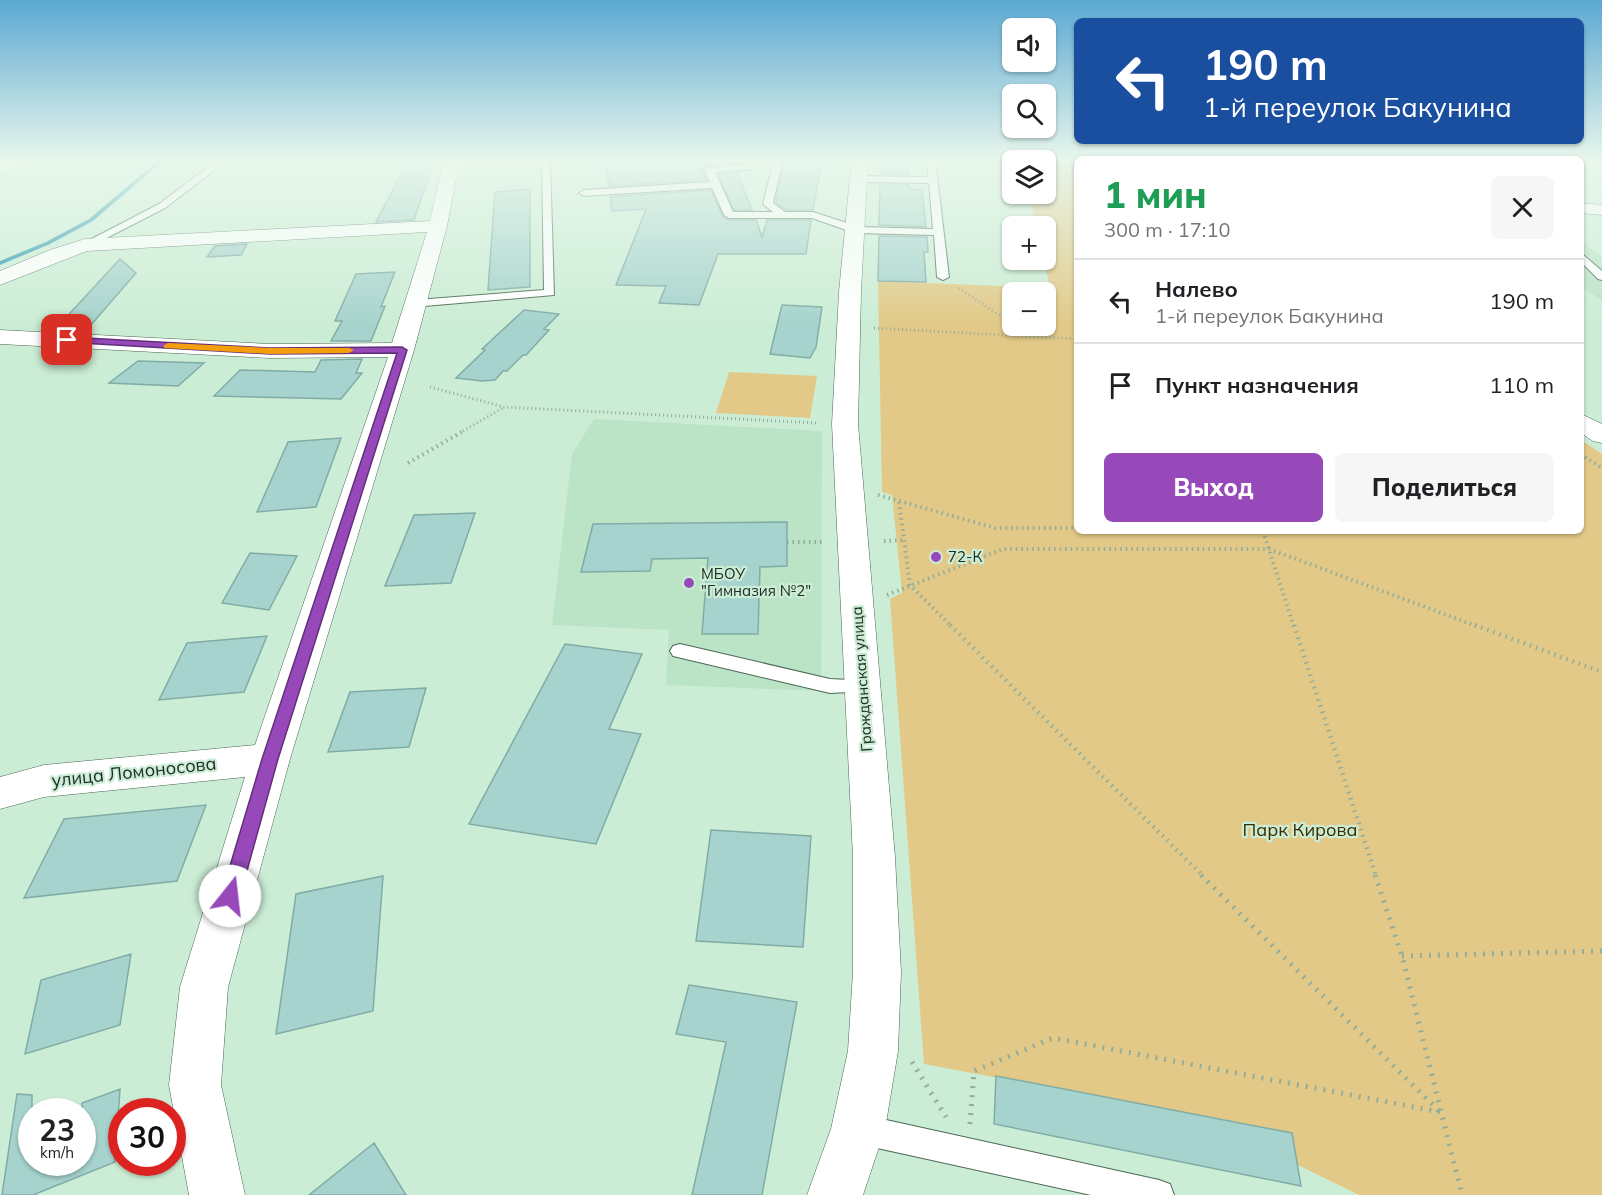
<!DOCTYPE html>
<html lang="ru">
<head>
<meta charset="utf-8">
<style>
  body { margin:0; font-family:Mulish,sans-serif; background:#f6f6f6; color:#202124; height:100vh; display:flex; flex-direction:column; font-size:22px; white-space:nowrap }
  * { box-sizing:border-box; margin:0 }
  p { font-size:20px; color:#757577 }
  .icon { flex:none; width:33px; height:33px; fill:none; stroke:currentColor; stroke-width:2; stroke-linecap:round; stroke-linejoin:round }
  .map { position:relative; flex:1; overflow:hidden }
  .drawer { position:absolute; left:1074px; top:156px; width:510px; height:378px; display:flex; flex-direction:column; background:#fff; border-radius:9px; box-shadow:0 2px 4px #0004 }
  .drawer>* { flex:none }
  .top-card { position:absolute; left:1074px; top:18px; width:510px; height:126px; border-radius:9px; box-shadow:0 2px 4px #0004; background:#1a4fa0; color:#fff; overflow:hidden }
  .controls { position:absolute; left:1002px; top:18px; display:grid; gap:12px }
  .controls a { display:grid; place-items:center; width:54px; height:54px; border-radius:9px; background:#fff; box-shadow:0 2px 4px #0004; font-size:30px }
  .speed { position:absolute; left:18px; top:1098px; display:flex; gap:12px; font-size:30px; font-weight:700; text-align:center }
  .speed>* { display:grid; place-content:center; width:78px; height:78px; border-radius:50%; background:#fff; box-shadow:0 2px 4px #0004; line-height:1 }
  .speed small { font-size:15px; font-weight:400 }
  .speed .limit { border:9px solid #d22; background:#fff; color:#111 }
  .pin { position:absolute; display:grid; place-items:center; width:51px; height:51px; color:#fff; margin:-26px; border-radius:12px; box-shadow:0 3px 9px #0006 }
  .me { position:absolute; width:66px; margin:-33px; rotate:16deg; stroke-linejoin:round; filter:drop-shadow(0 0 4px #0008) }
  .turn { display:flex; align-items:center; gap:21px; height:126px; padding:0 30px; font-size:27px }
  .turn .icon { width:78px; height:78px; stroke-width:2.5 }
  .turn b { display:block; font-size:42px; line-height:51px }
  .round { display:grid; place-items:center; flex:none; width:63px; height:63px; border-radius:9px; background:#f6f6f6 }
  .summary { display:flex; align-items:center; justify-content:space-between; height:102px; padding:0 30px }
  h1 { font-size:36px; font-weight:800; line-height:45px; color:#1e9e55 }
  .cta { display:flex; gap:12px; margin-top:auto; padding:12px 30px }
  .cta a { flex:1; height:69px; border-radius:9px; background:#9749ba; color:#fff; font-size:24px; font-weight:800; line-height:69px; text-align:center }
  .cta a+a { background:#f6f6f6; color:#202124 }
  ul { padding:0; list-style:none }
  li { display:flex; align-items:center; gap:18px; height:84px; padding:0 30px; border-top:2px solid #e0e0e0 }
  li div { flex:1 }
  li b { display:block; font-size:22px }
  li em { font-style:normal }
  .map>svg:first-child { display:block }
  .built { fill:#bbe3c6 }
  .green { fill:#e2c987; fill-rule:evenodd }
  .lines { fill:none; stroke-linecap:round; stroke-linejoin:round }
  .stream { fill:#2997b1; fill-rule:evenodd }
  .building { fill:#a6d3cd; stroke:#80aca6; stroke-width:1.5 }
  .lane-casing { stroke:#496752; stroke-width:2 }
  .street-casing { stroke:#496752; stroke-width:1 }
  .secondary-casing { stroke:#496752; stroke-width:1 }
  .primary-casing { stroke:#496752; stroke-width:1 }
  .path-far4 { stroke:#92ad9a; stroke-width:2; stroke-dasharray:1 2; stroke-linecap:butt }
  .path-far3 { stroke:#92ad9a; stroke-width:3; stroke-dasharray:1 3; stroke-linecap:butt }
  .path-far2 { stroke:#92ad9a; stroke-width:4; stroke-dasharray:1.5 4; stroke-linecap:butt }
  .path-far1 { stroke:#92ad9a; stroke-width:4.5; stroke-dasharray:1.5 5; stroke-linecap:butt }
  .path { stroke:#92ad9a; stroke-width:5; stroke-dasharray:2 7; stroke-linecap:butt }
  .lane { fill:#fff; fill-rule:evenodd }
  .street { fill:#fff; fill-rule:evenodd }
  .secondary { fill:#fff; fill-rule:evenodd }
  .primary { fill:#fff; fill-rule:evenodd }
  .route { fill:#9749ba; stroke:#622f79; stroke-width:1.5 }
  .slow { fill:#f59e0b }
  .poi-dot { fill:#9749ba; stroke:#ccedd5; stroke-width:2 }
  .labels { text-anchor:middle; stroke-width:4.5; stroke-linejoin:round; paint-order:stroke }
  .poi-label { font-size:15px; fill:#202d24; stroke:#ccedd5; text-anchor:start }
  .street-label { font-size:15px; fill:#202d24; stroke:#ccedd5 }
  .near-street-label { font-size:18px; fill:#202d24; stroke:#ccedd5 }
  .near-park-label { font-size:18px; fill:#3b2d00; stroke:#ccedd5 }
</style>
</head>
<body>
<div class="map">
<svg width="1602" height="1195" viewBox="0 0 1602 1195">
  <rect width="100%" height="100%" fill="#ccedd5"/>
  <path class="built" d="M 1581,240 L 1602,257 L 1602,300 L 1581,287 Z
    M 594,419 L 822,431 L 821,691 L 666,685 L 669,630 L 552,625 L 572,454 Z"/>
  <path class="green" d="M 1019,159 L 1165,159 L 1077,159 L 1077,531 L 1581,531 L 1581,440 L 1602,454 L 1602,1195 L 1359,1195 L 1298,1165 L 1292,1133 L 924,1064 L 890,599 L 902,593 L 892,495 L 882,492 L 878,281 L 1050,288 L 1044,260 L 1046,226 L 1036,226 L 1028,194 L 1046,194 L 1046,160 ZM 1046,292 L 1046,326 L 1012,326 L 1012,292 Z
    M 729,372 L 817,376 L 810,418 L 716,413 Z"/>
  <g class="lines">
    <path class="stream" d="M 160,159 L 165,159 L 93,221 L 50,244 L 0,265 L 0,261 L 46,242 L 89,219 Z"/>
  </g>
  <path class="building" d="M 640,159 L 732,159 L 734,163 L 704,166 L 702,170 L 706,180 L 609,186 L 605,161 Z
    M 784,159 L 822,160 L 813,210 L 786,210 L 776,202 Z
    M 881,159 L 908,159 L 908,174 L 881,174 Z
    M 434,161 L 414,220 L 376,222 L 408,162 Z
    M 737,173 L 752,210 L 734,210 L 718,174 Z
    M 880,185 L 909,185 L 909,189 L 922,190 L 926,227 L 879,225 Z
    M 530,189 L 530,287 L 488,290 L 495,192 Z
    M 711,190 L 723,217 L 729,220 L 756,220 L 762,237 L 767,220 L 811,220 L 806,254 L 718,254 L 699,305 L 659,303 L 666,286 L 616,285 L 646,209 L 612,211 L 610,197 Z
    M 879,236 L 927,237 L 928,252 L 924,252 L 926,282 L 878,281 Z
    M 247,244 L 241,255 L 207,257 L 215,246 Z
    M 120,259 L 136,273 L 90,326 L 59,325 Z
    M 395,272 L 381,307 L 385,306 L 371,341 L 331,341 L 342,321 L 335,321 L 356,274 Z
    M 782,305 L 822,307 L 816,347 L 810,358 L 770,354 Z
    M 524,310 L 559,314 L 544,329 L 549,330 L 526,355 L 523,355 L 507,371 L 503,371 L 495,380 L 482,381 L 456,378 L 485,350 L 482,349 Z
    M 362,359 L 356,373 L 362,373 L 341,399 L 214,396 L 240,370 L 315,372 L 321,360 Z
    M 138,361 L 204,363 L 178,386 L 109,383 Z
    M 341,438 L 316,507 L 257,512 L 288,442 Z
    M 475,513 L 451,583 L 385,586 L 414,515 Z
    M 787,522 L 787,566 L 760,567 L 758,634 L 702,634 L 708,558 L 652,559 L 650,571 L 581,572 L 593,524 Z
    M 250,553 L 297,556 L 269,610 L 222,603 Z
    M 267,636 L 244,692 L 159,700 L 187,643 Z
    M 565,644 L 642,654 L 609,729 L 641,734 L 596,844 L 469,824 Z
    M 426,688 L 409,747 L 328,752 L 350,692 Z
    M 206,805 L 177,881 L 24,898 L 64,819 Z
    M 711,830 L 811,836 L 803,947 L 696,941 Z
    M 383,876 L 373,1011 L 276,1034 L 296,894 Z
    M 131,954 L 120,1025 L 25,1054 L 41,980 Z
    M 689,985 L 797,1002 L 762,1195 L 692,1195 L 726,1042 L 676,1034 Z
    M 996,1076 L 1292,1133 L 1301,1186 L 994,1124 Z
    M 120,1089 L 115,1162 L 33,1195 L 2,1195 L 17,1094 L 32,1095 L 32,1162 L 82,1162 L 82,1103 Z
    M 374,1143 L 406,1195 L 309,1195 Z"/>
  <g class="lines">
    <g class="lane-casing">
      <path id="lane" d="M 219,159 L 229,159 L 165,208 L 89,247 L 81,247 L 80,245 L 159,204 Z
        M 542,159 L 550,159 L 554,295 L 412,307 L 410,304 L 416,300 L 544,290 Z
        M 752,159 L 778,159 L 782,162 L 773,203 L 785,212 L 813,212 L 859,227 L 933,229 L 929,183 L 859,182 L 854,179 L 859,176 L 928,177 L 927,159 L 935,159 L 949,277 L 943,280 L 937,277 L 934,235 L 855,233 L 812,218 L 729,218 L 724,215 L 712,188 L 584,196 L 579,193 L 584,190 L 710,182 L 704,170 L 706,168 L 751,164 ZM 760,164 L 773,164 L 763,204 L 773,212 L 733,212 L 715,172 L 754,169 Z
        M 1581,253 L 1602,271 L 1602,280 L 1598,279 L 1581,262 Z
        M 680,644 L 830,679 L 870,681 L 873,686 L 870,691 L 830,693 L 673,656 L 670,651 L 673,646 Z
        M 859,1114 L 1159,1180 L 1170,1184 L 1174,1195 L 1091,1195 L 859,1144 L 849,1139 L 844,1129 L 849,1119 Z"/>
    </g>
    <g class="street-casing">
      <path id="street" d="M 8,159 L 29,159 L 27,162 L 0,174 L 0,163 Z
        M 444,159 L 523,159 L 515,164 L 458,168 L 447,226 L 414,350 L 290,759 L 228,987 L 221,1085 L 245,1195 L 189,1195 L 169,1085 L 180,987 L 245,777 L 44,797 L 0,809 L 0,777 L 44,765 L 255,745 L 388,357 L 270,358 L 0,344 L 0,330 L 270,344 L 392,343 L 427,232 L 87,251 L 0,285 L 0,271 L 50,250 L 85,239 L 430,221 Z
        M 1581,203 L 1602,205 L 1602,215 L 1581,213 Z"/>
    </g>
    <g class="secondary-casing">
      <path id="secondary" d="M 1581,414 L 1602,424 L 1602,443 L 1593,441 L 1581,433 Z"/>
    </g>
    <g class="primary-casing">
      <path id="primary" d="M 852,159 L 868,159 L 861,292 L 858,424 L 895,857 L 901,972 L 898,1051 L 885,1129 L 863,1195 L 807,1195 L 831,1129 L 848,1051 L 853,972 L 853,857 L 832,424 L 839,292 Z"/>
    </g>
    <path class="path-far4" d="M 1045,159 L 1077,178
      M 950,171 L 1012,172
      M 1046,172 L 1063,172"/>
    <path class="path-far3" d="M 959,288 L 1012,324
      M 1014,326 L 1030,336
      M 874,328 L 1077,339
      M 430,387 L 504,407 L 817,423
      M 463,431 L 503,408"/>
    <path class="path-far2" d="M 1585,457 L 1602,468
      M 408,463 L 465,430
      M 878,495 L 995,528 L 1077,528
      M 899,502 L 910,585 L 952,627
      M 1263,531 L 1294,627
      M 884,541 L 904,540
      M 787,542 L 822,542
      M 887,595 L 1003,549 L 1269,549 L 1479,627"/>
    <path class="path-far1" d="M 950,625 L 1203,876
      M 1294,625 L 1376,876
      M 1475,625 L 1602,672"/>
    <path class="path" d="M 1201,875 L 1441,1113
      M 1375,875 L 1402,956 L 1462,1195
      M 1402,956 L 1602,951
      M 912,1062 L 946,1117
      M 970,1124 L 974,1071 L 1053,1038 L 1440,1112"/>
    <use href="#lane" class="lane"/>
    <use href="#street" class="street"/>
    <use href="#secondary" class="secondary"/>
    <use href="#primary" class="primary"/>
  </g>
  <linearGradient id="sky" x2="0" y2="1"><stop stop-color="#5ba8d2"/><stop offset="0.49" stop-color="#e8f7ec"/><stop offset="1" stop-color="#e8f7ec" stop-opacity="0"/></linearGradient>
  <rect width="1602" height="326" fill="url(#sky)"/>
  <path class="route" d="M 67,337 L 270,348 L 402,347 L 407,350 L 278,759 L 240,896 L 237,901 L 230,904 L 224,901 L 221,896 L 262,759 L 397,353 L 270,354 L 64,342 L 64,338 Z"/>
  <path class="slow" d="M 168,343 L 270,348 L 349,348 L 354,350 L 349,353 L 270,354 L 165,348 L 163,346 Z"/>
  <g class="poi-dot">
    <circle cx="936" cy="557" r="6"/>
    <circle cx="689" cy="583" r="6"/>
  </g>
  <g class="labels">
    <g class="poi-label">
      <text x="948" y="562">72-К</text>
      <text x="701" y="579">МБОУ<tspan x="701" dy="17">"Гимназия №2"</tspan></text>
    </g>
    <g class="street-label">
      <text transform="translate(862 679) rotate(-94)" y="5">Гражданская улица</text>
    </g>
    <g class="near-street-label">
      <text transform="translate(134 772) rotate(-6)" y="6">улица Ломоносова</text>
    </g>
    <g class="near-park-label">
      <text x="1300" y="836">Парк Кирова</text>
    </g>
  </g>
</svg>
<div class="controls">
<a><svg class="icon" aria-label="sound" viewBox="0 0 24 24"><path d="M4 9h4l5-4v14l-5-4H4zM17 9q2 3 0 6"/></svg></a>
<a><svg class="icon" aria-label="search" viewBox="0 0 24 24"><circle cx="10" cy="10" r="6"/><path d="M15 15l6 6"/></svg></a>
<a><svg class="icon" aria-label="layers" viewBox="0 0 24 24"><path d="M12 4l9 5-9 5-9-5zM3 14l9 5 9-5"/></svg></a>
<a>+</a>
<a>−</a>
</div>
<div class="speed"><div>23<small>km/h</small></div><div class="limit">30</div></div>
<div class="pin" style="left:67px;top:340px;background:#d93025"><svg class="icon" aria-label="arrive" viewBox="0 0 24 24"><path d="M6 21V4h12l-3 4 3 4H6"/></svg></div>
<svg class="me" style="left:230px;top:896px" viewBox="-20 -20 40 40"><circle r="19" fill="#fff"/><path d="M0-13L10 11 0 6-10 11z" fill="#9749ba"/></svg>
<div class="top-card">
<div class="turn"><svg class="icon" aria-label="left" viewBox="0 0 24 24"><path d="M17 20v-9H6M10 6l-5 5 5 5"/></svg><div><b>190 m</b>1-й переулок Бакунина</div></div>
</div>
<section class="drawer">
<div class="summary"><div><h1>1 мин</h1><p>300 m · 17:10</p></div><a class="round"><svg class="icon" aria-label="close" viewBox="0 0 24 24"><path d="M6 6l12 12M18 6L6 18"/></svg></a></div>
<ul>
<li><svg class="icon" aria-label="left" viewBox="0 0 24 24"><path d="M17 20v-9H6M10 6l-5 5 5 5"/></svg><div><b>Налево</b><p>1-й переулок Бакунина</p></div><em>190 m</em></li>
<li><svg class="icon" aria-label="arrive" viewBox="0 0 24 24"><path d="M6 21V4h12l-3 4 3 4H6"/></svg><div><b>Пункт назначения</b></div><em>110 m</em></li>
</ul>
<div class="cta"><a>Выход</a><a>Поделиться</a></div>
</section>
</div>
</body>
</html>
